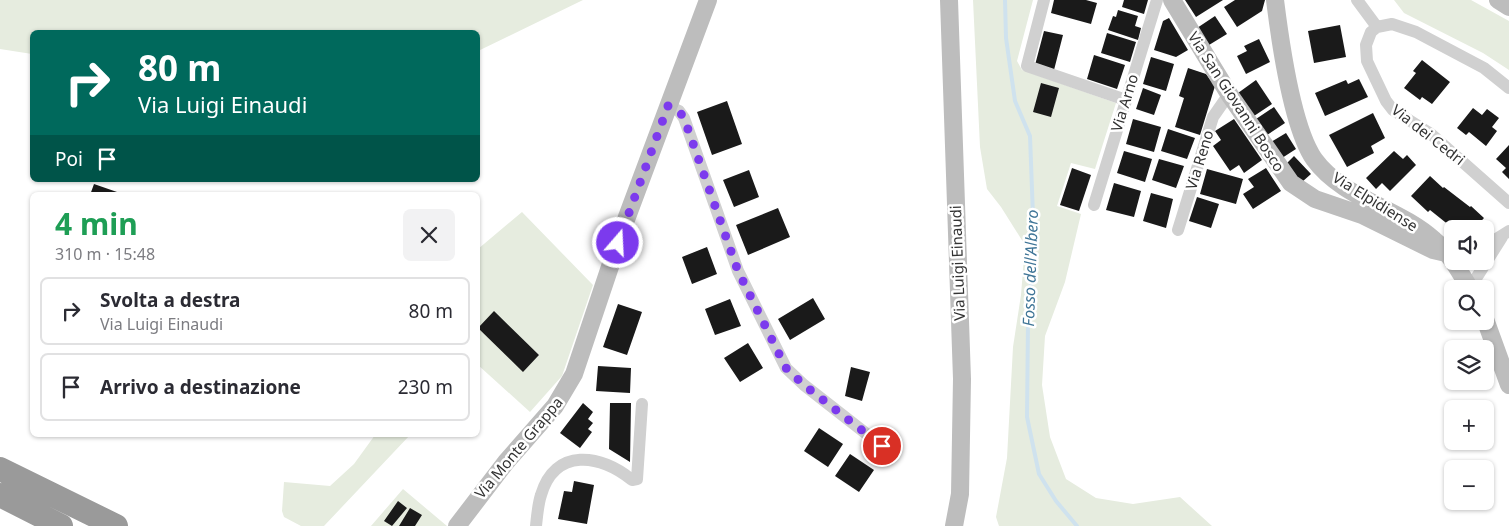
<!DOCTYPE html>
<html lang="it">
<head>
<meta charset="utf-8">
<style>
  body { margin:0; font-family:"Noto Sans",sans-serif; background:#f2f2f3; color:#2b2b33; height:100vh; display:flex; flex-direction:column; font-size:19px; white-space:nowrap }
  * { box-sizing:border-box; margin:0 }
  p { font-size:16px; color:#7c7c81 }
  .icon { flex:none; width:28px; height:28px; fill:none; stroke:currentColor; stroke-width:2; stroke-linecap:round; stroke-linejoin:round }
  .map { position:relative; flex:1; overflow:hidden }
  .sheet { position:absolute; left:30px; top:192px; width:450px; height:245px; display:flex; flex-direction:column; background:#fff; border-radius:8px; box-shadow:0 1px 4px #0004 }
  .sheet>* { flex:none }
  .banner { position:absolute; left:30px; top:30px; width:450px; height:152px; border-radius:8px; box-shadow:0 1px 4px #0004; background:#00695c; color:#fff; overflow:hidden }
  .tools { position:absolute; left:1444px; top:220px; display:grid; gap:10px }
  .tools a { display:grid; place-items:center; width:50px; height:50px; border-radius:8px; background:#fff; box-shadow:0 1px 4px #0004; font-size:25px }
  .pin { position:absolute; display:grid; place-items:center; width:42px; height:42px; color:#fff; margin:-21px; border:2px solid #fff; border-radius:50%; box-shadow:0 1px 5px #0007 }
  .me { position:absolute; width:55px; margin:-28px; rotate:19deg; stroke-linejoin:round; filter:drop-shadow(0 0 4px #0008) }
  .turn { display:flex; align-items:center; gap:18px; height:105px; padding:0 25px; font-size:22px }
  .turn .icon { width:65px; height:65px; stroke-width:2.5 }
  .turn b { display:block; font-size:35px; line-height:42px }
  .then { display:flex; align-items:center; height:48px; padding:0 25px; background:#0003; gap:10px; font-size:19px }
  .round { display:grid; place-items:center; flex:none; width:52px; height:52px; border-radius:8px; background:#f2f2f3 }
  .head { display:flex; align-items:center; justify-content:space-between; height:85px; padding:0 25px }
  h1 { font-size:30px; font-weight:700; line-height:38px; color:#1e9e55 }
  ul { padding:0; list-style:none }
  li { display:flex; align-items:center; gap:15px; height:68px; margin:0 10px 8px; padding:0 15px; border:2px solid #e1e1e2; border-radius:8px }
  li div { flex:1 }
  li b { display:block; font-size:19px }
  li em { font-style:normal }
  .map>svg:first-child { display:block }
  .green { fill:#e6ecdf; fill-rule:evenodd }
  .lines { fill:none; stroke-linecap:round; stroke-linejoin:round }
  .stream { stroke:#cfe2ee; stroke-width:4 }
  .building { fill:#1a1a1a }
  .street { stroke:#d0d0d0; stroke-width:12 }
  .secondary { stroke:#bdbdbd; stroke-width:18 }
  .highway { stroke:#9a9a9a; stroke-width:24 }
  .route { stroke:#7c3aed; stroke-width:9; stroke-dasharray:0 16.2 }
  .labels { text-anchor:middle; stroke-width:5; stroke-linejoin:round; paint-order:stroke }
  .street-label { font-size:15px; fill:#333; stroke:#fff }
  .water-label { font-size:16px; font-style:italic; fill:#3f7597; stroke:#fff }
</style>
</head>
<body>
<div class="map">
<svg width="1509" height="526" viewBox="0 0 1509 526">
  <rect width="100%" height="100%" fill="#fff"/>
  <path class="green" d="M 0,0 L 583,0 L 478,51 L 478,32 L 32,32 L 32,54 L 0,49 Z
    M 973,0 L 1033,0 L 1017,61 L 1022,70 L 1116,103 L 1095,169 L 1071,163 L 1057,206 L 1081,214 L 1065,282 L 1045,336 L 1042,385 L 1050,437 L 1066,479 L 1096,498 L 1133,504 L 1180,497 L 1212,526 L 999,526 L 996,517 L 1007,458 L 1013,347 L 1021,295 L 1025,245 L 1001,207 L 987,189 L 980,147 Z
    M 1394,0 L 1471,0 L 1509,21 L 1509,70 L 1483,53 L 1404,13 Z
    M 522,212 L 593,285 L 562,376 L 530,412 L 478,365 L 478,249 ZM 494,312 L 539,355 L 523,371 L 479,328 Z
    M 375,435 L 410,435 L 324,526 L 301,526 L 284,517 L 282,511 L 284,482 L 330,486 L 354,464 Z
    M 403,489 L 447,526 L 371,526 Z"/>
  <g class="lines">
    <path class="stream" d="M 1005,0 L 1006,38 L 1015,101 L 1030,136 L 1034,243 L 1028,323 L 1027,417 L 1039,474 L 1056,501 L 1077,526"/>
  </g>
  <path class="building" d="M 1054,0 L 1086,0 L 1097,3 L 1091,24 L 1051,13 Z
    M 1124,0 L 1148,0 L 1144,14 L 1122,7 Z
    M 1185,0 L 1223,0 L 1196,17 Z
    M 1235,0 L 1265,0 L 1262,11 L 1237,27 L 1224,7 Z
    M 1118,10 L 1138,16 L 1135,26 L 1141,28 L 1138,40 L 1108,30 L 1113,16 L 1116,17 Z
    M 1215,16 L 1227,34 L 1209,45 L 1197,28 Z
    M 1169,18 L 1188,50 L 1176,57 L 1154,50 L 1163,21 Z
    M 1340,25 L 1346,57 L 1314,63 L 1308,31 Z
    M 1044,31 L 1063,35 L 1054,70 L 1035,65 Z
    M 1107,33 L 1136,42 L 1130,62 L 1101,53 Z
    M 1259,39 L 1270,62 L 1246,74 L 1237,56 L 1247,51 L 1244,46 Z
    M 1094,55 L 1125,65 L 1117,89 L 1087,79 Z
    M 1151,57 L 1174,64 L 1166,91 L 1143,84 Z
    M 1422,60 L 1450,82 L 1432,104 L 1422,97 L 1420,100 L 1404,88 L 1416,73 L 1413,71 Z
    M 1188,68 L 1206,74 L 1215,86 L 1200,135 L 1175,127 L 1184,98 L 1179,96 Z
    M 1359,79 L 1368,97 L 1325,116 L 1315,93 L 1346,80 L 1348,84 Z
    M 1256,80 L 1272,104 L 1254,116 L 1238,93 Z
    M 1041,83 L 1059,88 L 1051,117 L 1033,112 Z
    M 1143,88 L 1161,95 L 1154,115 L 1136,109 Z
    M 727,101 L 742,144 L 712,155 L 697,112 Z
    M 1274,107 L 1285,123 L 1267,135 L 1256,119 Z
    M 1473,108 L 1482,115 L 1487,109 L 1499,118 L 1492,127 L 1497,131 L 1486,146 L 1469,132 L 1466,135 L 1457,128 Z
    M 1373,113 L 1385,138 L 1371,146 L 1374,153 L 1347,167 L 1329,135 Z
    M 1133,119 L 1161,127 L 1154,152 L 1126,144 Z
    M 1234,119 L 1262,160 L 1244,173 L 1239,165 L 1230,171 L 1213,146 L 1221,140 L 1215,131 Z
    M 1168,129 L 1195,138 L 1187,159 L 1161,151 Z
    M 1286,133 L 1296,149 L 1282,158 L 1271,142 Z
    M 1509,145 L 1509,179 L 1502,172 L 1506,168 L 1496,159 Z
    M 1124,151 L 1152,159 L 1145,182 L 1117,173 Z
    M 1394,151 L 1403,159 L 1407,155 L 1416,165 L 1390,191 L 1382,183 L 1376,189 L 1366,178 Z
    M 1294,156 L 1311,174 L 1302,182 L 1285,165 Z
    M 1159,159 L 1184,166 L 1176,188 L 1152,180 Z
    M 1072,168 L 1091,175 L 1079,211 L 1060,205 Z
    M 1266,168 L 1281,191 L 1253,209 L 1243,194 L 1254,187 L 1248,179 Z
    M 1207,169 L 1243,179 L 1236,204 L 1200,194 Z
    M 749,170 L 759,197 L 734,207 L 723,180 Z
    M 1430,176 L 1443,188 L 1444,187 L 1470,207 L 1471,206 L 1484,218 L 1474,229 L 1459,229 L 1457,227 L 1455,229 L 1450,226 L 1430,210 L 1428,212 L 1411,196 Z
    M 1114,183 L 1141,191 L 1134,217 L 1106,210 Z
    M 94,184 L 117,192 L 115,195 L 90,195 Z
    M 1151,193 L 1173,199 L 1166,228 L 1143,221 Z
    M 1197,197 L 1219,204 L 1211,228 L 1189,221 Z
    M 778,208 L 790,237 L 748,255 L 736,225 Z
    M 707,247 L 717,274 L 692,284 L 682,257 Z
    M 813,298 L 825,319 L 790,340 L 778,319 Z
    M 730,299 L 741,326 L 715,335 L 705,309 Z
    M 618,304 L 642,312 L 627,355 L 603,347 Z
    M 494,311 L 539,355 L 523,372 L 478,328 Z
    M 748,343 L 763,368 L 740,382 L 724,358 Z
    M 598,366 L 631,368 L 630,393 L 596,391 Z
    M 851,367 L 870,372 L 862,401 L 845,396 Z
    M 583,403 L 593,412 L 588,419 L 593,423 L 588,429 L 592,432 L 580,448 L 560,433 Z
    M 610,403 L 631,403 L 630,462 L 609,449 Z
    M 819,428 L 843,444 L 828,467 L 804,451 Z
    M 850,454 L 874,470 L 859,492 L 835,476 Z
    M 574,481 L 594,485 L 587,524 L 558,519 L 564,491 L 572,492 Z
    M 398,501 L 407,508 L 392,526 L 384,521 Z
    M 410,508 L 422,515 L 415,526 L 399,526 Z"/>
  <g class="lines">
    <path class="street" d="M 1044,0 L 1027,66 L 1126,100
      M 1357,0 L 1377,27
      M 1509,88 L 1484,68 L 1416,32 L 1392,24 L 1377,27 L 1371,32 L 1366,45 L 1367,61 L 1386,101 L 1393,110 L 1431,134 L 1509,203
      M 668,106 L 679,111 L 684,118 L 738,271 L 786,368 L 804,385 L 882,446
      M 1094,205 L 1157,0
      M 1178,230 L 1213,117 L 1229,94
      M 1485,246 L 1509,231
      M 1470,288 L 1502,237
      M 536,526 C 537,516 538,504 541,495 C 555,447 601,454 632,480 L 637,479 L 642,404"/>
    <path class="secondary" d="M 949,0 L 962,379 L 960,494 L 954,526
      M 1172,0 L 1229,94 L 1291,183 L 1315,199 L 1362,215 L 1433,250 L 1446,253
      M 1275,0 C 1280,40 1292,127 1314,159 C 1343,199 1399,208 1434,240 C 1449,252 1460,272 1470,289
      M 1498,0 L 1509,7
      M 1485,319 L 1509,385
      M 457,526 L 506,462 L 555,406 L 574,374 L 624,225 L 708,0"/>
    <path class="highway" d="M 0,469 L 116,526
      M 0,495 L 61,526"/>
  </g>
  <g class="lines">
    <path class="route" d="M 618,243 L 668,106 L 679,111 L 684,118 L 738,271 L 786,368 L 804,385 L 882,446"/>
  </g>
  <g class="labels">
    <g class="street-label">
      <text transform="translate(1236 102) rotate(57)" y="5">Via San Giovanni Bosco</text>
      <text transform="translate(1125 103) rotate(-73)" y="5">Via Arno</text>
      <text transform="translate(1428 135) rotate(38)" y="5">Via dei Cedri</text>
      <text transform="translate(1200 160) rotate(-73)" y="5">Via Reno</text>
      <text transform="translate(1375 202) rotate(32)" y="5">Via Elpidiense</text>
      <text transform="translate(958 263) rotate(-92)" y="5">Via Luigi Einaudi</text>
      <text transform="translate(519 448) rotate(-50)" y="5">Via Monte Grappa</text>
    </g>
    <g class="water-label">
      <text transform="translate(1030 268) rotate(-88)" y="6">Fosso dell'Albero</text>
    </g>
  </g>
</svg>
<div class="tools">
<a><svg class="icon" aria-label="sound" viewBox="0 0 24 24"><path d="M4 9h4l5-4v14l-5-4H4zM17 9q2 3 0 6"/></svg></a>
<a><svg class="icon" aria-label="search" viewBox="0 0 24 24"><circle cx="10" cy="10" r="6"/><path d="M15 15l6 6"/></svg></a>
<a><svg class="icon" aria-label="layers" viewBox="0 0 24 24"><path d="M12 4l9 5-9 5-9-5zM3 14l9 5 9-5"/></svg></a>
<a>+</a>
<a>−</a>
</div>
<div class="pin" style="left:882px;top:446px;background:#d93025"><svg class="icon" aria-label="arrive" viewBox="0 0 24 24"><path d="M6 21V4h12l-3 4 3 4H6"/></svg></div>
<svg class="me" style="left:618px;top:243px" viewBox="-20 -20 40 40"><circle r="17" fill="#7c3aed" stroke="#fff" stroke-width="3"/><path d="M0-11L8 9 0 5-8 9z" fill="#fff"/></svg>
<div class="banner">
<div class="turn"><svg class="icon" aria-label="right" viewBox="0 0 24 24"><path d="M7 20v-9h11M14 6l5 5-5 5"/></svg><div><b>80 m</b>Via Luigi Einaudi</div></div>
<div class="then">Poi<svg class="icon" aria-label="arrive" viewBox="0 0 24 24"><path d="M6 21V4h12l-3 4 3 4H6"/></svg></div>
</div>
<section class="sheet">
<div class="head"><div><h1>4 min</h1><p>310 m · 15:48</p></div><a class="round"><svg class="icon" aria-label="close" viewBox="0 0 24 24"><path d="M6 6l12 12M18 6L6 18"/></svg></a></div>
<ul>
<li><svg class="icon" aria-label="right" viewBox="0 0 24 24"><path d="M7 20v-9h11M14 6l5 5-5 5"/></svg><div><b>Svolta a destra</b><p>Via Luigi Einaudi</p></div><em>80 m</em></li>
<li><svg class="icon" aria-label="arrive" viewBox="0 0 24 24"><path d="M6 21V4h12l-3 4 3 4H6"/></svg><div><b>Arrivo a destinazione</b></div><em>230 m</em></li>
</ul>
</section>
</div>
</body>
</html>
